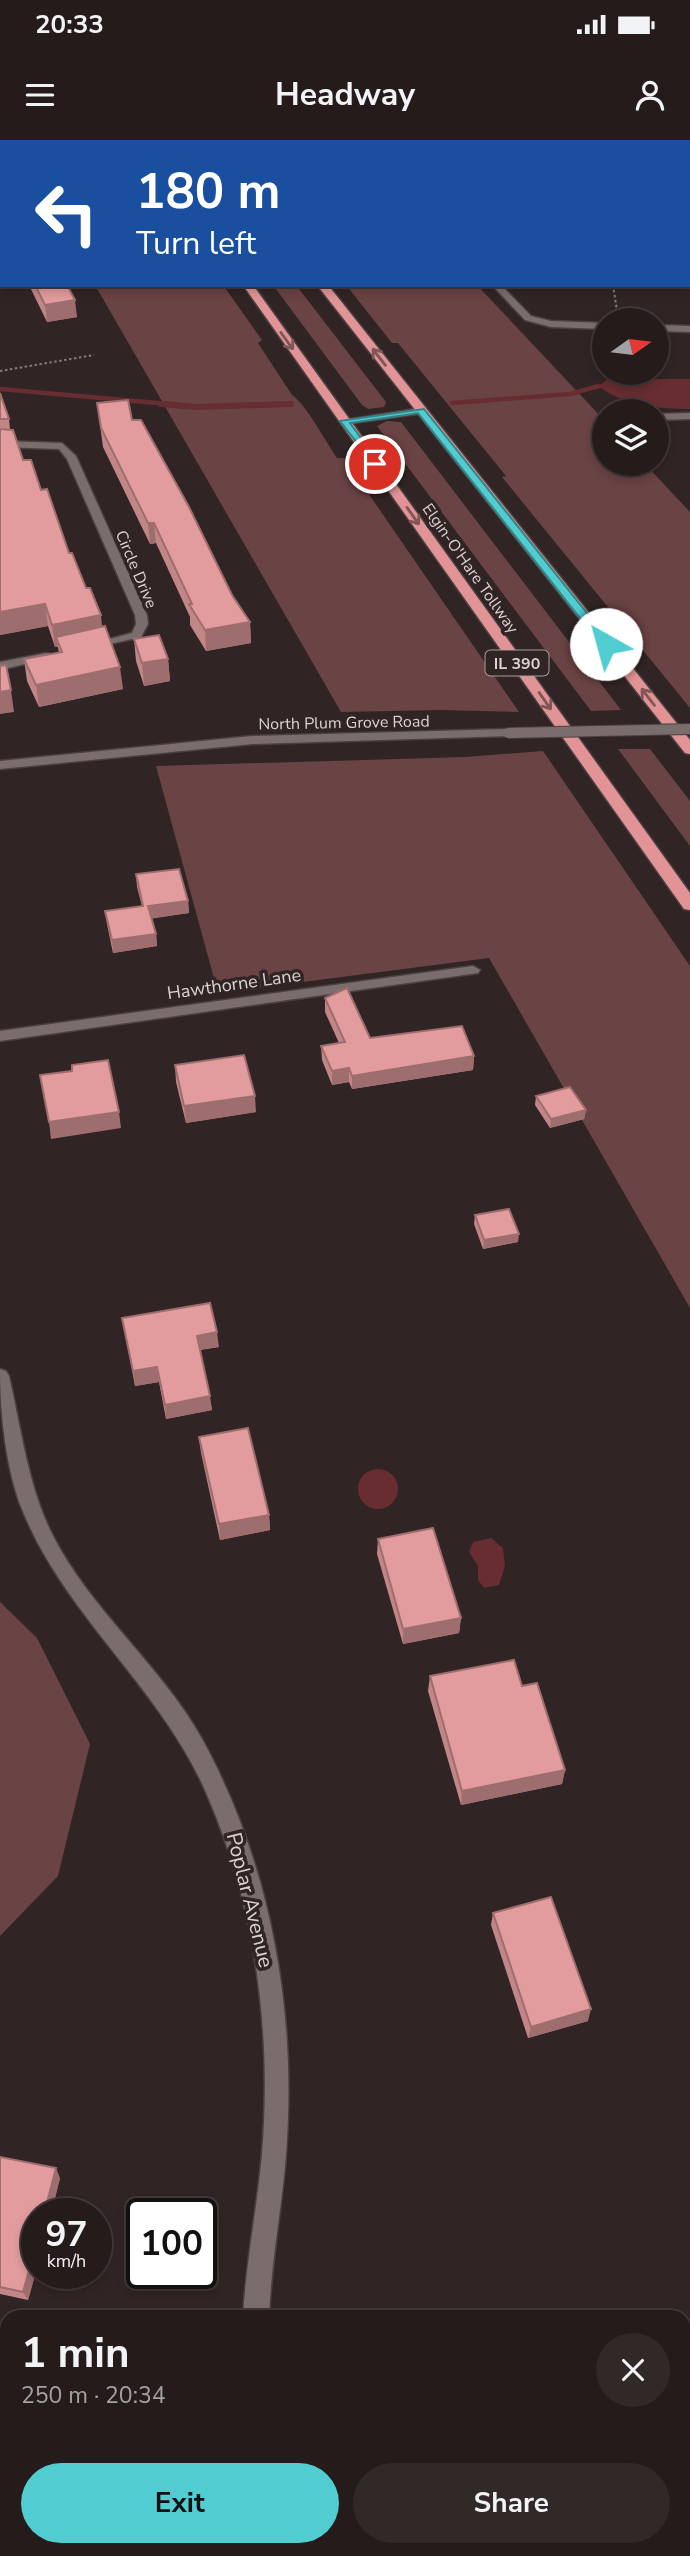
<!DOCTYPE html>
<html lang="en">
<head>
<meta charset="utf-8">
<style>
  body { margin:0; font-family:"Nunito Sans",sans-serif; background:#312828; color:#f1f3f6; height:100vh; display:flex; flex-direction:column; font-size:26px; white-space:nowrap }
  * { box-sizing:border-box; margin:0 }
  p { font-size:23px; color:#a3a1a3 }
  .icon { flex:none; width:38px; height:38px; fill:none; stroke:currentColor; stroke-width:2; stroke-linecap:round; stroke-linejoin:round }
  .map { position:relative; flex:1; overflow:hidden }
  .sheet { position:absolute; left:0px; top:2170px; width:691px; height:247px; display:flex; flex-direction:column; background:#251b1b; border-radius:21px 21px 0 0; box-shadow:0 4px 10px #0003,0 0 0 2px #42393a }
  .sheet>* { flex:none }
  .top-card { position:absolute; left:0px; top:0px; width:691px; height:147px; box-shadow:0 4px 10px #0003,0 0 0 2px #42393a; background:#1a4fa0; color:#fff; overflow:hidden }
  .needle { width:46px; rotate:76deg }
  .buttons { position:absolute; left:592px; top:168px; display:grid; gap:14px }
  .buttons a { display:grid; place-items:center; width:77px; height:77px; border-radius:50%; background:#251b1b; box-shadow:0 4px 10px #0003,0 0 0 2px #42393a; font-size:35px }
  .speed { position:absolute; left:21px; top:2058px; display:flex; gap:14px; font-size:35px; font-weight:700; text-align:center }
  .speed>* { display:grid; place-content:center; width:91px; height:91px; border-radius:50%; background:#251b1b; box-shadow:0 4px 10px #0003,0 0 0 2px #42393a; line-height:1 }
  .speed small { font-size:18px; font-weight:400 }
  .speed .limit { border:4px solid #111; border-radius:10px; background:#fff; color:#111 }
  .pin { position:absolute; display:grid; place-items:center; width:60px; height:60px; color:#fff; margin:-30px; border:4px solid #fff; border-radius:50%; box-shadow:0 2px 7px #0007 }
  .me { position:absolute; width:77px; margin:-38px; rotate:322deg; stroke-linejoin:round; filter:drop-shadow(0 0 5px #0008) }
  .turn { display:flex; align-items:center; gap:24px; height:147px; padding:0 21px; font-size:32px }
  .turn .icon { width:91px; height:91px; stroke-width:2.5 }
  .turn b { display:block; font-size:49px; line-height:60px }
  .round { display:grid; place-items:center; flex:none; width:74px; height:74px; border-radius:37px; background:#312828 }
  .summary { display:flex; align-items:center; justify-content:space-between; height:119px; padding:0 21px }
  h1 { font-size:42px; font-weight:700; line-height:52px }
  .primary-button { display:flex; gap:14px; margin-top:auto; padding:14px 21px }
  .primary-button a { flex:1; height:80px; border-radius:42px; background:#51ccd1; color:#111; font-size:28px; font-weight:700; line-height:80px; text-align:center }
  .primary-button a+a { background:#312828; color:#f1f3f6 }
  .status { display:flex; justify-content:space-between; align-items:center; height:49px; padding:0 35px; background:#251b1b; direction:ltr }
  .status svg { height:19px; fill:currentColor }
  header { display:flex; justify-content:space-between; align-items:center; height:91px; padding:0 21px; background:#251b1b; font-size:32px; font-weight:700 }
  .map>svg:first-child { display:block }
  .green { fill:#6a4344 }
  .water { fill:#672d30 }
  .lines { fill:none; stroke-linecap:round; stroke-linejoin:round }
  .stream-far1 { stroke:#672d30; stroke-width:4.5 }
  .stream { stroke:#672d30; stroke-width:6 }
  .service-casing { stroke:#4b4040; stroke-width:3 }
  .minor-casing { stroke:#4b4040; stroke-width:3 }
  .tertiary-casing { stroke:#4b4040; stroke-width:3 }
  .motorway-casing { stroke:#4b4040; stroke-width:3 }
  .path { stroke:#867b7b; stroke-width:2; stroke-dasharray:2.5 2.5; stroke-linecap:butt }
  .service { fill:#7c6d6d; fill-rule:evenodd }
  .minor { fill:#7c6d6d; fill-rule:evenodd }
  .tertiary { fill:#7c6d6d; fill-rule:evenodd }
  .motorway { fill:#e19395; fill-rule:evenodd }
  .tertiary-bridge-casing { stroke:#4b4040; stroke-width:12; stroke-linecap:butt }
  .tertiary-bridge { stroke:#7c6d6d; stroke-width:10 }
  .wall { fill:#c28687 }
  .shaded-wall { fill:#9e6d6e }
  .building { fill:#e29c9d; stroke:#9e6d6e; stroke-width:2 }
  .oneway { stroke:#805657 }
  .route { fill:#51ccd1; stroke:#358588; stroke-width:2 }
  .labels { text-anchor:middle; stroke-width:7; stroke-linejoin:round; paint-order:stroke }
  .far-street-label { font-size:16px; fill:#dcd3d3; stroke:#312424 }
  .shield { fill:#312424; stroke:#a99e9e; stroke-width:2 }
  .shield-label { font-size:16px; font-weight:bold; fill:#dcd3d3 }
  .street-label { font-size:18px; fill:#dcd3d3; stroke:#312424 }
  .near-street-label { font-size:21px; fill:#dcd3d3; stroke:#312424 }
</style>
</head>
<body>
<div class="status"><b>20:33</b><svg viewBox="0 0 49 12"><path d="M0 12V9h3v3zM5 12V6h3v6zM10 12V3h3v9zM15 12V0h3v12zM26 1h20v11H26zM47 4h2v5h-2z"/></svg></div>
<header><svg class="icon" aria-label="menu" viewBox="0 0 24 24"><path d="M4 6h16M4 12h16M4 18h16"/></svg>Headway<svg class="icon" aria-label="person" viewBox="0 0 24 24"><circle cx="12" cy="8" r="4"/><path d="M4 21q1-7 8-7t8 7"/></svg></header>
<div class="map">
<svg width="690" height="2416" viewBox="0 0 690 2416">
  <rect width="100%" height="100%" fill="#312424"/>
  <path class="green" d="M 95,145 L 223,145 L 262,200 L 258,203 L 292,255 C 306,264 326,302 337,318 L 344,318 L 519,572 L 441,570 L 341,572 Z
    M 273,145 L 296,145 L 386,262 L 384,267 L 368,269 L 362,265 Z
    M 346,145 L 477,145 L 604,280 L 604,324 L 645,324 L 690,372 L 690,568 L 502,337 L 506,336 L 398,203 L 392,203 Z
    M 387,281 L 401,282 L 621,570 L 591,571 L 377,286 Z
    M 650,609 L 690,661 L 690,706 L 618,609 Z
    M 543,611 L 690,826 L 690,1168 L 489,818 L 218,853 L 156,626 L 465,617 Z
    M 0,1462 L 37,1498 L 90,1604 L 58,1736 L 0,1796 Z"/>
  <path class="water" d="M 608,239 L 690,239 L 690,269 C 660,269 623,266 599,246 Z
    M358 1349a20 20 0 1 1 40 0a20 20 0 1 1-40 0Z
    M 491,1398 L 503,1408 L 505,1426 L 499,1445 L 484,1448 L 478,1440 L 478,1426 L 469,1412 L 473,1402 Z"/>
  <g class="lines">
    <path class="stream-far1" d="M 0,249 L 180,265
      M 452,263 L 570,254 L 599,246
      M 245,265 L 291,264"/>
    <path class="stream" d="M 161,264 L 197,267 L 291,264"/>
    <g class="service-casing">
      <path id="service" d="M 421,268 L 426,271 L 424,273 L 345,284 L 340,281 Z"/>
    </g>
    <g class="minor-casing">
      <path id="minor" d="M 351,0 L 359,0 L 360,2 L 352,2 Z
        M 492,145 L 501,145 L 531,176 L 551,181 L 604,183 L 604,189 L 551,187 L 525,180 Z
        M 656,185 L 690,186 L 690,192 L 656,191 Z
        M 690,273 L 690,279 L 656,280 L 656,274 Z
        M 0,301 L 62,303 L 76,316 L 147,475 L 148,484 L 141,497 L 83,510 L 83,506 L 132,493 L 136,484 L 135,475 L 67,319 L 59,309 L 0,307 Z
        M 46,513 L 50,514 L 50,518 L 0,530 L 0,522 Z
        M 473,826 L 480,830 L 478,833 L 0,901 L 0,891 Z
        M 0,1229 L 6,1231 L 9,1236 C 21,1288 28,1346 52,1394 C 90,1470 161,1525 202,1599 C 271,1725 297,1872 286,2014 C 282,2068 271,2122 269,2177 L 243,2177 C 246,2122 257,2069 262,2014 C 272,1893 256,1769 208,1657 C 163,1549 65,1477 22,1369 C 6,1330 0,1272 0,1229 Z
        M 257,2410 L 285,2410 L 286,2416 L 258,2416 Z"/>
    </g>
    <g class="tertiary-casing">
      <path id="tertiary" d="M 508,589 L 512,590 L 512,596 L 252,604 L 0,629 L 0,621 L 252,596 Z"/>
    </g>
    <g class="motorway-casing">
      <path id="motorway" d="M 139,0 L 147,0 L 148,2 L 139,2 Z
        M 204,0 L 212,0 L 213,2 L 204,2 Z
        M 243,145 L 253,145 L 690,753 L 690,770 L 684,769 Z
        M 317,145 L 328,145 L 690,600 L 690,614 L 685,613 Z"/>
    </g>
    <path class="path" d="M 613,145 L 617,171
      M 0,231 L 94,215"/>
    <use href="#service" class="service"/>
    <use href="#minor" class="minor"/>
    <use href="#tertiary" class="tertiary"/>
    <use href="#motorway" class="motorway"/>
    <g class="tertiary-bridge-casing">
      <path id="tertiary-bridge" d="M 508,593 L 690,589"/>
    </g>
    <use href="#tertiary-bridge" class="tertiary-bridge"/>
  </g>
  <path class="wall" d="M 29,145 L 67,145 L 77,177 L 47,182 Z
    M 0,253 L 9,279 L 10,290 L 23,320 L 41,350 L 102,486 L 123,549 L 39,567 L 27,541 L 24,519 L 59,513 L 58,507 L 55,507 L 48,486 L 0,495 Z
    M 97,263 L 132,280 L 232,455 L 250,482 L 251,503 L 206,511 L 190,485 L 190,477 L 156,403 L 150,404 L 103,307 Z
    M 134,499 L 168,519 L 170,541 L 144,546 L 136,521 Z
    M 136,734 L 188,761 L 189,773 L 151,778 L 156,794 L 157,806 L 113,813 L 107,784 L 105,771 L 142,766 L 137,747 Z
    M 325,858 L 370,898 L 474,916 L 473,930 L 352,949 L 349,942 L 332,945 L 322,920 L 321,906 L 339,903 L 325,872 Z
    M 175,925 L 256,972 L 186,983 L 176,942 Z
    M 536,956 L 586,970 L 584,979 L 550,988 L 535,965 Z
    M 475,1075 L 518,1102 L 483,1109 L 474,1084 Z
    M 122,1178 L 219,1207 L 200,1210 L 212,1270 L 166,1279 L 159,1242 L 135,1246 Z
    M 199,1297 L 269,1375 L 270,1390 L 220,1400 L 201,1313 Z
    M 378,1399 L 461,1478 L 459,1493 L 403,1504 L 377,1414 Z
    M 430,1536 L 522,1546 L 565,1630 L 562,1644 L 461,1665 L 428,1551 Z
    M 493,1773 L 588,1881 L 528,1898 L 491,1785 Z
    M 0,2017 L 60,2038 L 51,2074 L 37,2074 L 37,2128 L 28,2160 L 0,2154 Z"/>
  <path class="shaded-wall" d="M 0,80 L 2,80 L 2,98 L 0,99 Z
    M 75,160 L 77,177 L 47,182 L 45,165 Z
    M 148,383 L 154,383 L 156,403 L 150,404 Z
    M 45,464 L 48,486 L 0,495 L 0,472 Z
    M 101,475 L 103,497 L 56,497 L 58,507 L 55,507 L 52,485 Z
    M 250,482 L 251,503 L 206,511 L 205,490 Z
    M 168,519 L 170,541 L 144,546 L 142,523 Z
    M 120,527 L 123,549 L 39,567 L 36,545 Z
    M 11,550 L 14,572 L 0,574 L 0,552 Z
    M 188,761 L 189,773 L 150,779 L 148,766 Z
    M 156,794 L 157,806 L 113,813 L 112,800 Z
    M 474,916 L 473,930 L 352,949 L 352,936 Z
    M 349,928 L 349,942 L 332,945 L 332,931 Z
    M 255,956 L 256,972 L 186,983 L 184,966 Z
    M 586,970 L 584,979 L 550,988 L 551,979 Z
    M 119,972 L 121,988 L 51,999 L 49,982 Z
    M 519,1094 L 518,1102 L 483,1109 L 484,1100 Z
    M 217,1192 L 219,1207 L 198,1210 L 197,1196 Z
    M 157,1227 L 159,1242 L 135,1246 L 133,1231 Z
    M 210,1256 L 212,1270 L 166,1279 L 165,1265 Z
    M 269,1375 L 270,1390 L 220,1400 L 219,1384 Z
    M 461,1478 L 459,1493 L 403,1504 L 403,1489 Z
    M 565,1630 L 562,1644 L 461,1665 L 462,1651 Z
    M 591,1869 L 588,1881 L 528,1898 L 531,1887 Z
    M 56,2028 L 60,2038 L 51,2074 L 44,2074 Z
    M 37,2101 L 37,2128 L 28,2160 L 23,2152 Z
    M 37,2410 L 42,2410 L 42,2416 L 37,2416 Z"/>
  <path class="building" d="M 0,54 L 2,54 L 2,80 L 0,80 Z
    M 35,145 L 67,145 L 75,160 L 45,165 Z
    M 0,253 L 9,279 L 0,279 Z
    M 128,260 L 132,280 L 141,280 L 189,367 L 232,455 L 250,482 L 205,490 L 189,464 L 192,464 L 154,383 L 148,383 L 101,288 L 97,263 Z
    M 0,289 L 13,290 L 23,320 L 31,320 L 41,350 L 47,349 L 69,413 L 72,413 L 86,448 L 90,448 L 101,475 L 52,485 L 45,464 L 0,472 Z
    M 105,486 L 120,527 L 36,545 L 24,519 L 62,512 L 56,497 Z
    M 159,495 L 168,519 L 142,523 L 134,499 Z
    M 6,525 L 11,550 L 0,552 L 0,526 Z
    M 179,729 L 188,761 L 148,766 L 156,794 L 112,800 L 105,771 L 143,766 L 136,734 Z
    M 347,848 L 370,898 L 462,886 L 474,916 L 352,936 L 349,928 L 332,931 L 321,906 L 345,902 L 325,858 Z
    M 244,915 L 255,956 L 184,966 L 175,925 Z
    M 108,920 L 119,972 L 49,982 L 40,935 L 72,931 L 72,925 Z
    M 570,947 L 586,970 L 551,979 L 536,956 Z
    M 509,1069 L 519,1094 L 484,1100 L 475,1075 Z
    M 210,1163 L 217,1192 L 197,1196 L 210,1256 L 165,1265 L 157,1227 L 133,1231 L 122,1178 Z
    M 248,1288 L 269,1375 L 219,1384 L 199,1297 Z
    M 433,1388 L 461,1478 L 403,1489 L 378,1399 Z
    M 514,1520 L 522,1546 L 537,1543 L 565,1630 L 462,1651 L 430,1536 Z
    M 551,1757 L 591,1869 L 531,1887 L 493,1773 Z
    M 0,2017 L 56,2028 L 44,2074 L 37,2074 L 37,2101 L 23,2152 L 0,2147 Z
    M 7,2268 L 7,2410 L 37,2410 L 37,2416 L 0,2416 L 0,2270 Z"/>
  <defs><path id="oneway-shaft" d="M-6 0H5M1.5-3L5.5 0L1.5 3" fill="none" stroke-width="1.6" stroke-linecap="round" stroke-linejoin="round" transform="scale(1.75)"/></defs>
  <g class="oneway">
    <use href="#oneway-shaft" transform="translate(287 201) rotate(54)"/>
    <use href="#oneway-shaft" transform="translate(379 217) rotate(-128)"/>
    <use href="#oneway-shaft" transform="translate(413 376) rotate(55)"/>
    <use href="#oneway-shaft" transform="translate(648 557) rotate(-128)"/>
    <use href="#oneway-shaft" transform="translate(545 561) rotate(55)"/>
  </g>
  <path class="route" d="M 424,269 L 610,502 L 610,506 L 602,506 L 418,273 L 350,283 L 380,324 L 375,326 L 340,281 Z"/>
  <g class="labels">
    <g class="far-street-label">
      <text transform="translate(471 428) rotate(55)" y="6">Elgin-O'Hare Tollway</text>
      <text transform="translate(137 429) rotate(67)" y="6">Circle Drive</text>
      <text transform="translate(344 582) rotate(-1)" y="6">North Plum Grove Road</text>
    </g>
    <rect class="shield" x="485.5" y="510.5" width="63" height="25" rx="5"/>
    <g class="shield-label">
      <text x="517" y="529">IL 390</text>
    </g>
    <g class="street-label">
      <text transform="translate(234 844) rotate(-8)" y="6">Hawthorne Lane</text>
    </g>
    <g class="near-street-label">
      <text transform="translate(250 1760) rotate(76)" y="7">Poplar Avenue</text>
    </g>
  </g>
</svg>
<div class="buttons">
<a><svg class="needle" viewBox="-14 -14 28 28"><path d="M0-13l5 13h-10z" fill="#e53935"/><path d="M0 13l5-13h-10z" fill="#a3a1a3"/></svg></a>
<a><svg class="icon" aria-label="layers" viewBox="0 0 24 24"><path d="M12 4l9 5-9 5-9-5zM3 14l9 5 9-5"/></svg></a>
</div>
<div class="speed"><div>97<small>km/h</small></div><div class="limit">100</div></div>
<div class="pin" style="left:375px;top:324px;background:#d93025"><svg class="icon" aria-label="arrive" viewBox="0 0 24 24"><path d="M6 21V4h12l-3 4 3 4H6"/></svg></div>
<svg class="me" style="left:606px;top:504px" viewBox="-20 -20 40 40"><circle r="19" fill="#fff"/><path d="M0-13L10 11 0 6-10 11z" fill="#51ccd1"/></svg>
<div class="top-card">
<div class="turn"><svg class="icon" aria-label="left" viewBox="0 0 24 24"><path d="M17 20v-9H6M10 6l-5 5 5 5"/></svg><div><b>180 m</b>Turn left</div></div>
</div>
<section class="sheet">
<div class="summary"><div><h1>1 min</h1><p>250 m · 20:34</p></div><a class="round"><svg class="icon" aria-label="close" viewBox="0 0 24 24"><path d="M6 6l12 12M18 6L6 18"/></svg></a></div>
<div class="primary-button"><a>Exit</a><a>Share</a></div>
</section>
</div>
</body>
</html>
